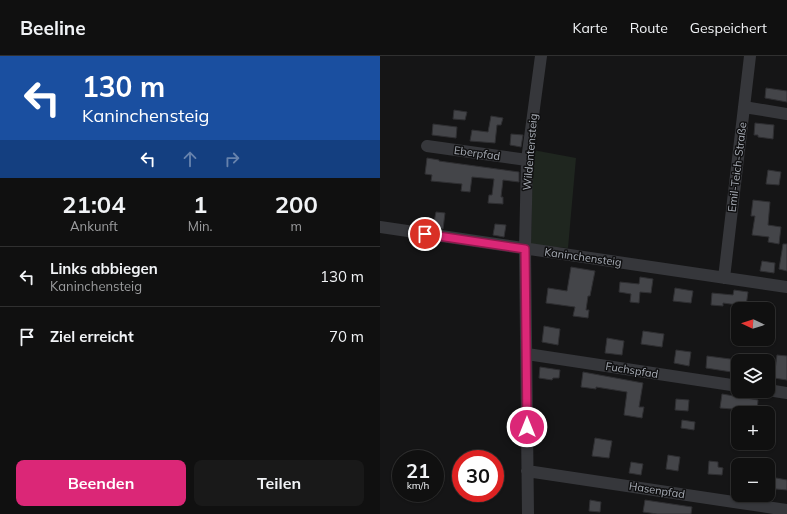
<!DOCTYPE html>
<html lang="de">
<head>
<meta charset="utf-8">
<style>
  body { margin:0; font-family:Mulish,sans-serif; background:#191919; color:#f1f3f6; height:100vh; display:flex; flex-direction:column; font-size:15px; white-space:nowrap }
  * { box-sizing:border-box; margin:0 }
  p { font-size:13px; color:#9c9d9f }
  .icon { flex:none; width:22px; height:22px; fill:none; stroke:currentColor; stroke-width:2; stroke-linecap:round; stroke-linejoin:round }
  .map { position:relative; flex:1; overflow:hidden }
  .sheet { display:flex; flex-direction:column; background:#101010; width:380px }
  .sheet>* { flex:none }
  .hud { background:#1a4fa0; color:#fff; overflow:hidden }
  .needle { width:26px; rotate:274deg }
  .tools { position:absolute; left:351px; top:246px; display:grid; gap:8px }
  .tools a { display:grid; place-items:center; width:44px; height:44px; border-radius:8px; background:#101010; box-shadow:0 1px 3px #0004,0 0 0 1px #303030; font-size:20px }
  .speed { position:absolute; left:12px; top:394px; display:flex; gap:8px; font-size:20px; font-weight:700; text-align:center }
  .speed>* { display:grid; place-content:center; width:52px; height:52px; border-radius:50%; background:#101010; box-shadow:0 1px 3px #0004,0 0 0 1px #303030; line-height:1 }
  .speed small { font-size:10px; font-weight:400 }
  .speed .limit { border:6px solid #d22; background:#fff; color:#111 }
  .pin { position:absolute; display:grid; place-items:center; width:34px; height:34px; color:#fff; margin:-17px; border:2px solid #fff; border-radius:50%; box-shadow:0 1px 4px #0007 }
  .me { position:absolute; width:44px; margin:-22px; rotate:0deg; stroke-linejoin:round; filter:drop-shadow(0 0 3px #0008) }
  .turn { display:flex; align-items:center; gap:14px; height:84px; padding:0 16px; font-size:18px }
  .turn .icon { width:52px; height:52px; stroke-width:2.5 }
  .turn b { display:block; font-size:28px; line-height:34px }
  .lanes { display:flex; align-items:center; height:38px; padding:0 16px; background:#0003; justify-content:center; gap:20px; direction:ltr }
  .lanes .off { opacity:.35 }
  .eta { display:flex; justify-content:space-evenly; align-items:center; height:68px; text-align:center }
  .eta b { font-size:24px; font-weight:700; line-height:28px }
  .primary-button { display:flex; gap:8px; margin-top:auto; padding:8px 16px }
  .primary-button a { flex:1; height:46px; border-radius:8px; background:#db2777; color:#fff; font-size:16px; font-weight:700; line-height:46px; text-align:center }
  .primary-button a+a { background:#191919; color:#f1f3f6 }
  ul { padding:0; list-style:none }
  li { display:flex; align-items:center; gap:12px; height:60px; padding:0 16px; border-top:1px solid #303030 }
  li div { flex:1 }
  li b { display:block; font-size:15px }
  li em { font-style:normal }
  header { display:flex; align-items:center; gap:24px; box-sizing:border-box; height:56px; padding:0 20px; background:#101010; border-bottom:1px solid #303030 }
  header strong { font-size:19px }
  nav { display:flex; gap:22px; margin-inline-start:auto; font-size:14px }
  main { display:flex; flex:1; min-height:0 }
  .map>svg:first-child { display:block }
  .green { fill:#1f261f }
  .building { fill:#444549; stroke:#2f2f32 }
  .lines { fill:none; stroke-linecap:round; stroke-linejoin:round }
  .minor { stroke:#36373b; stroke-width:12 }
  .route-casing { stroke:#8e194d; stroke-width:10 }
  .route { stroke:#db2777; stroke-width:7 }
  .labels { text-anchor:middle; stroke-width:3; stroke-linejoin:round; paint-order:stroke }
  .street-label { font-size:11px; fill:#a8adb6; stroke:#101011 }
</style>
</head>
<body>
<header>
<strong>Beeline</strong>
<nav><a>Karte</a><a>Route</a><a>Gespeichert</a></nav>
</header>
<main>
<section class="sheet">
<div class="hud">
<div class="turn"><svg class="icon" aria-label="left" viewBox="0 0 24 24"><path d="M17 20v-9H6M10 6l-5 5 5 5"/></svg><div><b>130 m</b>Kaninchensteig</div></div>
<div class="lanes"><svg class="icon" aria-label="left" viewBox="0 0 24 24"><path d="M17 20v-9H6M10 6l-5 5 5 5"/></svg><svg class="icon off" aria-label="ahead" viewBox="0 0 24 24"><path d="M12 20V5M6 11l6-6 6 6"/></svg><svg class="icon off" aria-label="right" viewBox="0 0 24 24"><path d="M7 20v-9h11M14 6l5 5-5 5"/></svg></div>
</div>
<div class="eta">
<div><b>21:04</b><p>Ankunft</p></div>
<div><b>1</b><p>Min.</p></div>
<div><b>200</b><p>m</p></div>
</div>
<ul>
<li><svg class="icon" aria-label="left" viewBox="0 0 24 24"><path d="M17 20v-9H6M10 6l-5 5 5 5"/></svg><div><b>Links abbiegen</b><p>Kaninchensteig</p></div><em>130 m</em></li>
<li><svg class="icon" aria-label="arrive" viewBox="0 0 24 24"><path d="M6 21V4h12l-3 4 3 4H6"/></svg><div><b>Ziel erreicht</b></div><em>70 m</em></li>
</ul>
<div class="primary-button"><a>Beenden</a><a>Teilen</a></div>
</section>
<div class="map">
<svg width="407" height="458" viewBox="0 0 407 458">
  <rect width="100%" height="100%" fill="#151516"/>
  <path class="green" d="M 153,94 L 196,102 L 188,192 L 151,189 Z"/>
  <path class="building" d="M 386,32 L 407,35 L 407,46 L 385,42 Z
    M 74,54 L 87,56 L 85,64 L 73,63 Z
    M 111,60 L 123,62 L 121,69 L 117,69 L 115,87 L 90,85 L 92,74 L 108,76 Z
    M 375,67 L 394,69 L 393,83 L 378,81 L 378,79 L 374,79 Z
    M 53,68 L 77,71 L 76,82 L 52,79 Z
    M 131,78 L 143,79 L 141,91 L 130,89 Z
    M 47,102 L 59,104 L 59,105 L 139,116 L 139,126 L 123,124 L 121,141 L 123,141 L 123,148 L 108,147 L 109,139 L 112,139 L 114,123 L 92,121 L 90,136 L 81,135 L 82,128 L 51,125 L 52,119 L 45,118 Z
    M 388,114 L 401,116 L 399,129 L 386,128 Z
    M 373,144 L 390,146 L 388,169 L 401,171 L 399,188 L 388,186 L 389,181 L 372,179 L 375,160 L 371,160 Z
    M 56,156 L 65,157 L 63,173 L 53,171 Z
    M 115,168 L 126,169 L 124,181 L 113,179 Z
    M 403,188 L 407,188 L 407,215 L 399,213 Z
    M 382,205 L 395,207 L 394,217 L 380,215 Z
    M 191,211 L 215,215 L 210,240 L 208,240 L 206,254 L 209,254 L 208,262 L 193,260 L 195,251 L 166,247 L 168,232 L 187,235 Z
    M 260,221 L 273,223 L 271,237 L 260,236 L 259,247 L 250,246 L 251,238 L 239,236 L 240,226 L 259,228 Z
    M 295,232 L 313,235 L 311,247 L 293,245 Z
    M 354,234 L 368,236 L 366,250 L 343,247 L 343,250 L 331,249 L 332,237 L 353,239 Z
    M 164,270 L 180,273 L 178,289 L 162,286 Z
    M 263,275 L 284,278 L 282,291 L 261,288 Z
    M 227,282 L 244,285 L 242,299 L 225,297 Z
    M 296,294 L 311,296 L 309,310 L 294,307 Z
    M 397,299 L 407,300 L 407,324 L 394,322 Z
    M 327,300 L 358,304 L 358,317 L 326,312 Z
    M 160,311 L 180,314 L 179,322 L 173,322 L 172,324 L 159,322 Z
    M 203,316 L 263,327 L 259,351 L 264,351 L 262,362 L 244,359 L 247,336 L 216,331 L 216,333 L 201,331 Z
    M 342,338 L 378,344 L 377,355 L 340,352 Z
    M 296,343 L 309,344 L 308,355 L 295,354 Z
    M 302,364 L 315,366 L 314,374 L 301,372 Z
    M 215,382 L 232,385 L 229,402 L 212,400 Z
    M 288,399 L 300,401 L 298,415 L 286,413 Z
    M 329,405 L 338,406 L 338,411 L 343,412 L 342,419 L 328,418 Z
    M 251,406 L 263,408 L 261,419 L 249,417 Z
    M 391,421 L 407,424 L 407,434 L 396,433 L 395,437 L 388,436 L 388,425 Z
    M 210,444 L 221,446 L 220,456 L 209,455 Z
    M 265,444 L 312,451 L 311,458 L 277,458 L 263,456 Z"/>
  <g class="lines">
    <path class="minor" d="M 364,51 L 407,58
      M 47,90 L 147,104
      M 0,171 L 407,231
      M 344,222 L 370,0
      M 147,298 L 358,330
      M 388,334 L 407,337
      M 147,415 L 407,454
      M 148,458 L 145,193 L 147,104 L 161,0"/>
  </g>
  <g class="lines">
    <g class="route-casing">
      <path id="route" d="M 45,178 L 145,193 L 147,371"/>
    </g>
    <use href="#route" class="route"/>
  </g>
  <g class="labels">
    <g class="street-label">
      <text transform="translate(150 96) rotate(-85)" y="4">Wildentensteig</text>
      <text transform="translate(97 97) rotate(8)" y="4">Eberpfad</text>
      <text transform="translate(357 111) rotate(-83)" y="4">Emil-Teich-Straße</text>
      <text transform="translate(203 201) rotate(8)" y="4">Kaninchensteig</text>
      <text transform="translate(252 314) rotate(9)" y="4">Fuchspfad</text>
      <text transform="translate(277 434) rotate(9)" y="4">Hasenpfad</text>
    </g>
  </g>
</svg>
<div class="tools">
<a><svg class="needle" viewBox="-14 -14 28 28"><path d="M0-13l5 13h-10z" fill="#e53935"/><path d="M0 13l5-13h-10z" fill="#9c9d9f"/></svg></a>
<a><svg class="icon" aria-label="layers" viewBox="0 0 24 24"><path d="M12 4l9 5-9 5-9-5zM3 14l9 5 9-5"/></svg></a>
<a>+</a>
<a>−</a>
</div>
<div class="speed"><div>21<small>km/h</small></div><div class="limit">30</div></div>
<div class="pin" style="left:45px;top:178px;background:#d93025"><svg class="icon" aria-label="arrive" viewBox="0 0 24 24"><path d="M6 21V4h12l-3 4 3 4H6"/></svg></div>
<svg class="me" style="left:147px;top:371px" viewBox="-20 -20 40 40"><circle r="17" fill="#db2777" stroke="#fff" stroke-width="3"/><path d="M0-11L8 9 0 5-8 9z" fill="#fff"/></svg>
</div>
</main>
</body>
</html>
